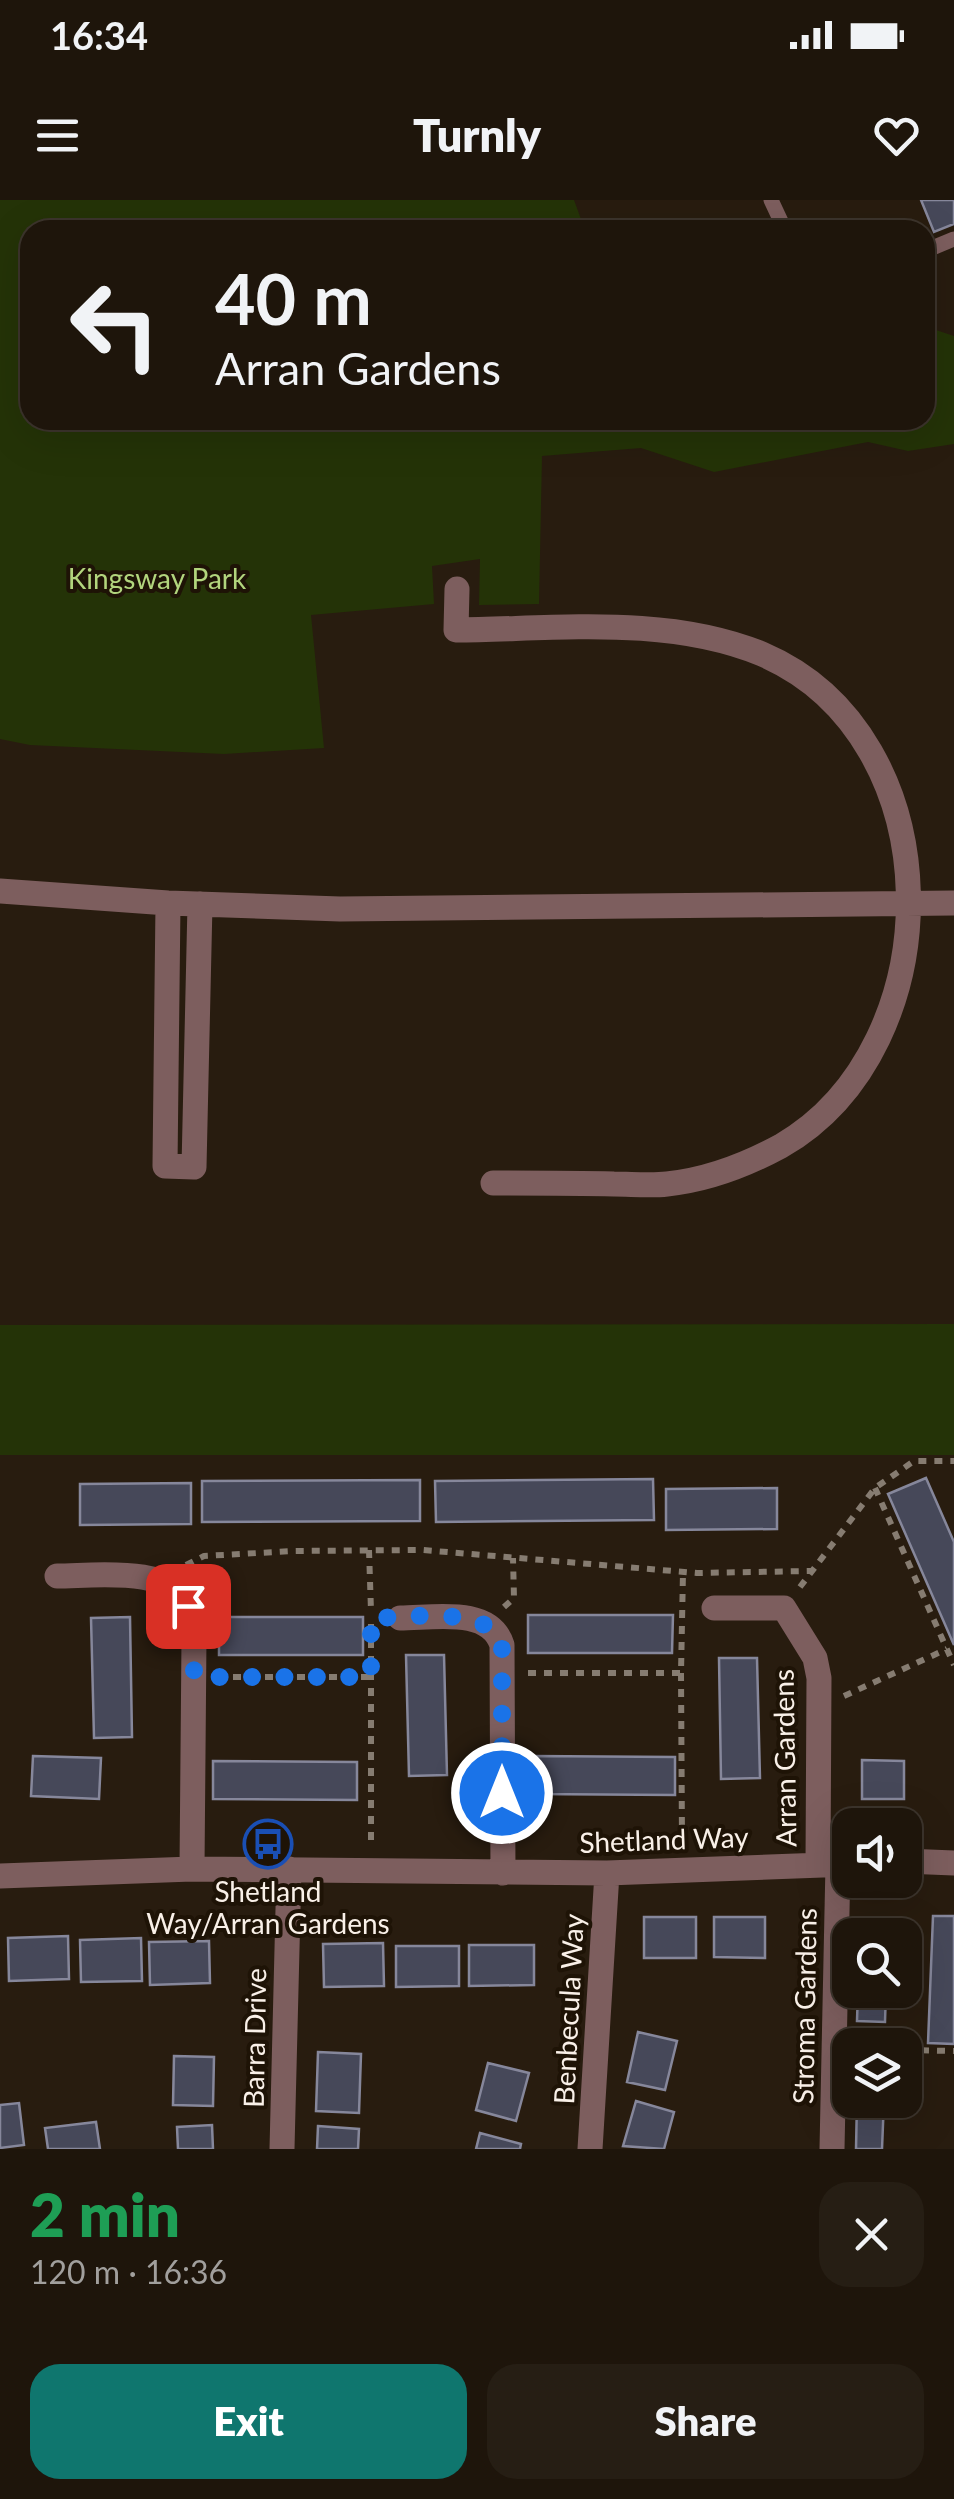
<!DOCTYPE html>
<html lang="en">
<head>
<meta charset="utf-8">
<style>
  body { margin:0; font-family:Lato,sans-serif; background:#261e14; color:#f1f3f6; height:100vh; display:flex; flex-direction:column; font-size:38px; white-space:nowrap }
  * { box-sizing:border-box; margin:0 }
  p { font-size:32px; color:#a19f9d }
  .icon { flex:none; width:55px; height:55px; fill:none; stroke:currentColor; stroke-width:2; stroke-linecap:round; stroke-linejoin:round }
  .map { position:relative; height:1949px; overflow:hidden }
  .sheet { display:flex; flex-direction:column; background:#1e150b; flex:1 }
  .sheet>* { flex:none }
  .top-card { position:absolute; left:20px; top:20px; width:915px; height:210px; border-radius:30px; box-shadow:0 10px 40px #0002,0 0 0 2px #3c342c; background:#1e150b; color:#f1f3f6; overflow:hidden }
  .buttons { position:absolute; left:832px; top:1608px; display:grid; gap:20px }
  .buttons a { display:grid; place-items:center; width:90px; height:90px; border-radius:20px; background:#1e150b; box-shadow:0 10px 40px #0002,0 0 0 2px #3c342c; font-size:50px }
  .pin { position:absolute; display:grid; place-items:center; width:85px; height:85px; color:#fff; margin:-42px; border-radius:20px; box-shadow:0 5px 15px #0006 }
  .me { position:absolute; width:110px; margin:-55px; rotate:0deg; stroke-linejoin:round; filter:drop-shadow(0 0 8px #0008) }
  .turn { display:flex; align-items:center; gap:35px; height:210px; padding:0 30px; font-size:45px }
  .turn .icon { width:130px; height:130px; stroke-width:2.5 }
  .turn b { display:block; font-size:70px; line-height:85px }
  .round { display:grid; place-items:center; flex:none; width:105px; height:105px; border-radius:30px; background:#261e14 }
  .headline { display:flex; align-items:center; justify-content:space-between; height:170px; padding:0 30px }
  h1 { font-size:60px; font-weight:800; line-height:75px; color:#1e9e55 }
  .action { display:flex; gap:20px; margin-top:auto; padding:20px 30px }
  .action a { flex:1; height:115px; border-radius:30px; background:#0f766e; color:#fff; font-size:40px; font-weight:800; line-height:115px; text-align:center }
  .action a+a { background:#261e14; color:#f1f3f6 }
  .status { display:flex; justify-content:space-between; align-items:center; height:70px; padding:0 50px; background:#1e150b; direction:ltr }
  .status svg { height:28px; fill:currentColor }
  header { display:flex; justify-content:space-between; align-items:center; height:130px; padding:0 30px; background:#1e150b; font-size:45px; font-weight:800 }
  .map>svg:first-child { display:block }
  .green { fill:#243307 }
  .building { fill:#464859; stroke:#86879b; stroke-width:2.5 }
  .lines { fill:none; stroke-linecap:round; stroke-linejoin:round }
  .path { stroke:#867c71; stroke-width:6; stroke-dasharray:8 8; stroke-linecap:butt }
  .service { stroke:#7d5e5e; stroke-width:15 }
  .minor { stroke:#7d5e5e; stroke-width:25 }
  .route { stroke:#1a73e8; stroke-width:18; stroke-dasharray:0 32.4 }
  .labels { text-anchor:middle; stroke-width:8; stroke-linejoin:round; paint-order:stroke }
  .park-label { font-size:28px; fill:#b2d57d; stroke:#1e1306 }
  .street-label { font-size:28px; fill:#f9f0e8; stroke:#1e1306 }
  .poi-label { font-size:28px; fill:#f9f0e8; stroke:#1e1306 }
</style>
</head>
<body>
<div class="status"><b>16:34</b><svg viewBox="0 0 49 12"><path d="M0 12V9h3v3zM5 12V6h3v6zM10 12V3h3v9zM15 12V0h3v12zM26 1h20v11H26zM47 4h2v5h-2z"/></svg></div>
<header><svg class="icon" aria-label="menu" viewBox="0 0 24 24"><path d="M4 6h16M4 12h16M4 18h16"/></svg>Turnly<svg class="icon" aria-label="heart" viewBox="0 0 24 24"><path d="M12 20l-8-8c-3-5 5-10 8-4 3-6 11-1 8 4z"/></svg></header>
<div class="map">
<svg width="954" height="1949" viewBox="0 0 954 1949">
  <rect width="100%" height="100%" fill="#281c0f"/>
  <path class="green" d="M 0,0 L 574,0 L 585,30 L 30,30 L 30,220 L 925,220 L 925,132 L 936,130 L 954,136 L 954,244 L 908,251 L 868,242 L 714,272 L 641,248 L 542,256 L 539,404 L 479,405 L 480,359 L 432,366 L 434,404 L 311,415 L 324,548 L 224,554 L 30,545 L 0,539 Z
    M 954,1124 L 954,1255 L 0,1255 L 0,1125 Z"/>
  <path class="building" d="M 921,0 L 954,0 L 954,24 L 934,32 Z
    M 926,1278 L 954,1342 L 954,1445 L 888,1294 Z
    M 653,1279 L 654,1320 L 436,1322 L 435,1281 Z
    M 420,1280 L 420,1321 L 202,1322 L 202,1281 Z
    M 191,1283 L 191,1324 L 80,1325 L 80,1284 Z
    M 777,1288 L 777,1329 L 666,1330 L 666,1289 Z
    M 528,1415 L 673,1415 L 672,1453 L 528,1453 Z
    M 130,1417 L 132,1537 L 94,1538 L 91,1418 Z
    M 219,1417 L 363,1417 L 363,1455 L 219,1455 Z
    M 406,1455 L 444,1455 L 447,1575 L 409,1576 Z
    M 719,1458 L 757,1458 L 760,1578 L 721,1579 Z
    M 33,1556 L 101,1558 L 99,1599 L 31,1596 Z
    M 531,1556 L 675,1557 L 675,1595 L 530,1594 Z
    M 862,1560 L 904,1561 L 904,1599 L 862,1599 Z
    M 213,1561 L 357,1562 L 357,1600 L 213,1599 Z
    M 933,1716 L 954,1716 L 954,1844 L 928,1843 Z
    M 644,1717 L 696,1717 L 696,1758 L 644,1758 Z
    M 714,1717 L 765,1717 L 765,1758 L 714,1757 Z
    M 68,1736 L 69,1779 L 9,1781 L 8,1738 Z
    M 141,1738 L 142,1781 L 81,1782 L 80,1740 Z
    M 209,1741 L 210,1783 L 150,1785 L 149,1742 Z
    M 383,1743 L 384,1786 L 324,1787 L 323,1744 Z
    M 469,1745 L 534,1745 L 534,1785 L 469,1786 Z
    M 396,1746 L 459,1746 L 459,1786 L 396,1787 Z
    M 858,1790 L 886,1790 L 885,1822 L 857,1821 Z
    M 638,1832 L 677,1841 L 665,1890 L 627,1882 Z
    M 318,1852 L 361,1854 L 359,1913 L 316,1911 Z
    M 174,1856 L 214,1857 L 213,1906 L 173,1905 Z
    M 488,1863 L 529,1873 L 516,1921 L 476,1910 Z
    M 857,1900 L 884,1900 L 882,1949 L 856,1949 Z
    M 636,1901 L 674,1912 L 664,1949 L 623,1946 Z
    M 19,1903 L 24,1945 L 0,1948 L 0,1905 Z
    M 96,1922 L 100,1949 L 48,1949 L 45,1928 Z
    M 212,1925 L 213,1949 L 178,1949 L 177,1927 Z
    M 318,1926 L 359,1929 L 358,1949 L 317,1949 Z
    M 480,1933 L 521,1944 L 520,1949 L 476,1949 Z"/>
  <g class="lines">
    <path class="path" d="M 875,1288 L 954,1465
      M 369,1350 L 371,1411
      M 186,1365 L 204,1356 L 294,1351 L 423,1350 L 697,1373 L 812,1371
      M 800,1387 L 875,1288 L 914,1261 L 954,1261
      M 504,1407 L 514,1398 L 513,1358
      M 371,1424 L 371,1647
      M 528,1473 L 681,1473 L 683,1372
      M 681,1473 L 682,1642
      M 217,1477 L 371,1477
      M 844,1496 L 947,1449
      M 905,1850 L 954,1851"/>
    <path class="service" d="M 771,0 L 785,30
      M 925,51 L 954,39"/>
    <path class="minor" d="M 457,389 L 456,430 C 557,429 667,415 762,454 C 954,536 954,846 781,946 C 746,965 706,980 667,984 C 650,986 631,984 614,984 C 574,983 533,983 493,983
      M 0,691 L 168,703 L 340,709 L 954,703
      M 168,703 L 165,966 L 194,967 L 200,704
      M 57,1376 C 94,1376 173,1365 188,1406 C 192,1416 192,1428 194,1438 L 192,1669
      M 714,1408 L 784,1408 L 815,1458 L 819,1478 L 818,1664
      M 400,1418 C 433,1418 490,1406 502,1445 L 503,1673
      M 905,1661 L 954,1663
      M 0,1676 L 192,1669 L 607,1673 L 850,1664
      M 282,1949 L 289,1669
      M 590,1949 L 607,1673
      M 832,1949 L 838,1664"/>
  </g>
  <g class="lines">
    <path class="route" d="M 188,1406 L 194,1438 L 194,1477 L 371,1477 L 371,1418 C 406,1418 490,1404 502,1445 L 502,1593"/>
  </g>
  <defs>
    <g id="bus-ring" transform="scale(2.5)"><circle r="9.5" fill="#1e1306" stroke="#1a4fb4" stroke-width="1.5"/><path d="M-5-6H5V4H4V6H2V4H-2V6H-4V4H-5ZM-3.5-4V0h7V-4ZM-3.5 1.2v1.5H-2V1.2ZM2 1.2v1.5H3.5V1.2Z" fill="#1a4fb4"/></g>
  </defs>
  <g fill-rule="evenodd">
    <use href="#bus-ring" x="268" y="1644"/>
  </g>
  <g class="labels">
    <g class="park-label">
      <text x="157" y="389">Kingsway Park</text>
    </g>
    <g class="street-label">
      <text transform="translate(785 1558) rotate(-91)" y="10">Arran Gardens</text>
      <text transform="translate(664 1640) rotate(-2)" y="10">Shetland Way</text>
      <text transform="translate(805 1806) rotate(-89)" y="10">Stroma Gardens</text>
      <text transform="translate(569 1809) rotate(-87)" y="10">Benbecula Way</text>
      <text transform="translate(255 1838) rotate(-89)" y="10">Barra Drive</text>
    </g>
    <g class="poi-label">
      <text x="268" y="1702">Shetland<tspan x="268" dy="32">Way/Arran Gardens</tspan></text>
    </g>
  </g>
</svg>
<div class="buttons">
<a><svg class="icon" aria-label="sound" viewBox="0 0 24 24"><path d="M4 9h4l5-4v14l-5-4H4zM17 9q2 3 0 6"/></svg></a>
<a><svg class="icon" aria-label="search" viewBox="0 0 24 24"><circle cx="10" cy="10" r="6"/><path d="M15 15l6 6"/></svg></a>
<a><svg class="icon" aria-label="layers" viewBox="0 0 24 24"><path d="M12 4l9 5-9 5-9-5zM3 14l9 5 9-5"/></svg></a>
</div>
<div class="pin" style="left:188px;top:1406px;background:#d93025"><svg class="icon" aria-label="arrive" viewBox="0 0 24 24"><path d="M6 21V4h12l-3 4 3 4H6"/></svg></div>
<svg class="me" style="left:502px;top:1593px" viewBox="-20 -20 40 40"><circle r="17" fill="#1a73e8" stroke="#fff" stroke-width="3"/><path d="M0-11L8 9 0 5-8 9z" fill="#fff"/></svg>
<div class="top-card">
<div class="turn"><svg class="icon" aria-label="left" viewBox="0 0 24 24"><path d="M17 20v-9H6M10 6l-5 5 5 5"/></svg><div><b>40 m</b>Arran Gardens</div></div>
</div>
</div>
<section class="sheet">
<div class="headline"><div><h1>2 min</h1><p>120 m · 16:36</p></div><a class="round"><svg class="icon" aria-label="close" viewBox="0 0 24 24"><path d="M6 6l12 12M18 6L6 18"/></svg></a></div>
<div class="action"><a>Exit</a><a>Share</a></div>
</section>
</body>
</html>
